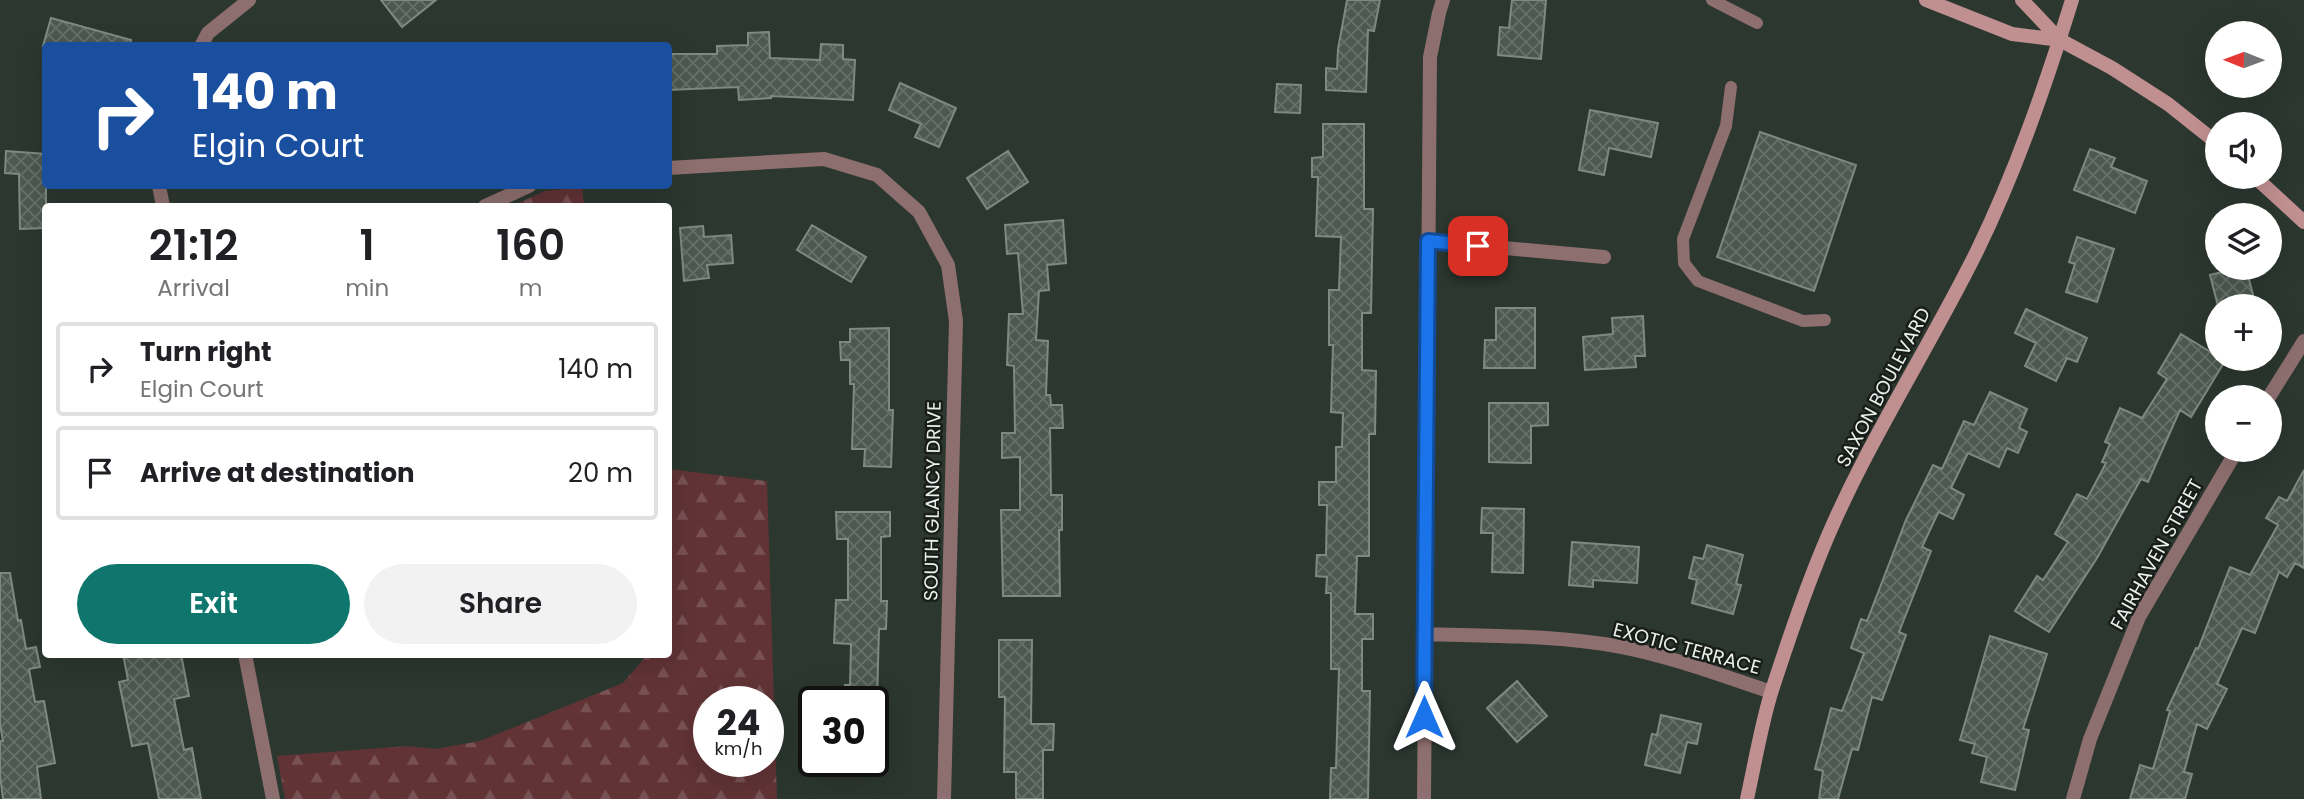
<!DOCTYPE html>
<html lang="en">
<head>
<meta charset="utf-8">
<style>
  body { margin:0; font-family:Poppins,sans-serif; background:#f2f2f2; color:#202124; height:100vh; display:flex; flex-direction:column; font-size:26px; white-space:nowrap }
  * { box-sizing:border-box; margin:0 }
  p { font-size:23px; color:#757577 }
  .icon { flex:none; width:38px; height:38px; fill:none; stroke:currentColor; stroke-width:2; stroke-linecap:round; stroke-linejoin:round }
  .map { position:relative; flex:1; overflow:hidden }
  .sheet { position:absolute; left:42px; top:203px; width:630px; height:455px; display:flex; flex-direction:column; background:#fff; border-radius:7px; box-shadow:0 7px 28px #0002 }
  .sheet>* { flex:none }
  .banner { position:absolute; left:42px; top:42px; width:630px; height:147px; border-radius:7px; box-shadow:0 7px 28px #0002; background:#1a4fa0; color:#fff; overflow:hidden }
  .needle { width:46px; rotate:271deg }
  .fabs { position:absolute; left:2205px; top:21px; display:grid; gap:14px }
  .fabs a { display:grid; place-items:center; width:77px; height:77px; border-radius:50%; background:#fff; box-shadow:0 7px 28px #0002; font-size:35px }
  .speed { position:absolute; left:693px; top:686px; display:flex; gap:14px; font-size:35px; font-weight:700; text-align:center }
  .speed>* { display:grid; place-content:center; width:91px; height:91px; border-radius:50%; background:#fff; box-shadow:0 7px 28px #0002; line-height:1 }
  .speed small { font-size:18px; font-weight:400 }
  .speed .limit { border:4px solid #111; border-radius:10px; background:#fff; color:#111 }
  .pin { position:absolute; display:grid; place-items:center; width:60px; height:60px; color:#fff; margin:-30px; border-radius:14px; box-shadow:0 4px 10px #0006 }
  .me { position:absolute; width:77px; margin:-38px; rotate:0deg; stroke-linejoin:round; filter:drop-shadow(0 0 5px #0008) }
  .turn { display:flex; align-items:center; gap:24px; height:147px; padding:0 35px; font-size:32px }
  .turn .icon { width:91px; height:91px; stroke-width:2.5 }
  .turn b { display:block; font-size:49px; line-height:60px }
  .eta { display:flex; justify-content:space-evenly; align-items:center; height:119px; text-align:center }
  .eta b { font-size:42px; font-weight:600; line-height:49px }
  .button { display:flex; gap:14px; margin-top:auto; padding:14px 35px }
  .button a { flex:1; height:80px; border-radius:42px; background:#0f766e; color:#fff; font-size:28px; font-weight:600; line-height:80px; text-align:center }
  .button a+a { background:#f2f2f2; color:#202124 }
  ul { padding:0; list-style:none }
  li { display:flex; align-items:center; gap:21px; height:94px; margin:0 14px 10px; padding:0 21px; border:4px solid #e0e0e0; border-radius:7px }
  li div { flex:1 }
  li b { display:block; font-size:26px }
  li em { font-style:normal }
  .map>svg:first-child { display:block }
  .forest { fill:url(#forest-firs); fill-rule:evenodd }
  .building { fill:url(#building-cross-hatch); stroke:#7d8a82; stroke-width:2 }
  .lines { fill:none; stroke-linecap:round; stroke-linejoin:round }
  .lane { stroke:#8e6f6f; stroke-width:12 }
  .street { stroke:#8e6f6f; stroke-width:14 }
  .secondary { stroke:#c08f90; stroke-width:14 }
  .route-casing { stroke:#114b97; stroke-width:18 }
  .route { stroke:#1a73e8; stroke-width:12 }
  .labels { text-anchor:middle; stroke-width:5; stroke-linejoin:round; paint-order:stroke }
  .street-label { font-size:19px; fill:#eaf1ed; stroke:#181d1a }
</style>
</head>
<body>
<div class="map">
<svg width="2304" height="799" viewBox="0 0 2304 799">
  <defs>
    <pattern id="forest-firs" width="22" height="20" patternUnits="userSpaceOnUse" patternTransform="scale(1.75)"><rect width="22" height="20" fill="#613335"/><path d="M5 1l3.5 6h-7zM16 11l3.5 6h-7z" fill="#785153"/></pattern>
    <pattern id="building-cross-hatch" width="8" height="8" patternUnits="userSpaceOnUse" patternTransform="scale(1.75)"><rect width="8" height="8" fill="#4d5851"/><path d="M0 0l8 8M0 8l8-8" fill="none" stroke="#67706a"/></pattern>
  </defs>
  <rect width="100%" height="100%" fill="#2c3730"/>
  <path class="forest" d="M 582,187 L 584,206 L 512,206 L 545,191 Z
    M 669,469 L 767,481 L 777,799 L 285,799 L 277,756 L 408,746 L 435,749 L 480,741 L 623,683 L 647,655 L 668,654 L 670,626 ZM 709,702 L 768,702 L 768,761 L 709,761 Z"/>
  <path class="building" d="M 381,0 L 436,0 L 402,27 Z
    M 1347,0 L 1380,0 L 1374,31 L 1368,30 L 1366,92 L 1326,90 L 1326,68 L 1337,69 L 1338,49 Z
    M 1512,0 L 1546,0 L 1541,59 L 1498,55 L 1500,27 L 1509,28 Z
    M 51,18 L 131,40 L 130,46 L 43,46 Z
    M 769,32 L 770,58 L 820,60 L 821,44 L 843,45 L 843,59 L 855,60 L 853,100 L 771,96 L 771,98 L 739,100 L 738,87 L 668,90 L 668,54 L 717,54 L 717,46 L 748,45 L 748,33 Z
    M 900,83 L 956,108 L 939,147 L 915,137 L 921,124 L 889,110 Z
    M 1277,84 L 1301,85 L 1300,113 L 1275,112 Z
    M 1590,110 L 1658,123 L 1651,157 L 1609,148 L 1604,175 L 1579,170 Z
    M 1323,124 L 1364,124 L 1364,209 L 1373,209 L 1371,313 L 1362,313 L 1362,370 L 1376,371 L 1375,434 L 1369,434 L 1369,556 L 1357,556 L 1355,614 L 1373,614 L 1373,639 L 1362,639 L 1362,691 L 1370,691 L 1368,799 L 1330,799 L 1331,768 L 1336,768 L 1339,669 L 1331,669 L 1331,593 L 1326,593 L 1327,577 L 1316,576 L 1317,555 L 1326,555 L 1327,505 L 1319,505 L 1319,482 L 1336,482 L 1336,447 L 1342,447 L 1343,413 L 1331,412 L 1333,345 L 1329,345 L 1329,290 L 1339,290 L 1341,237 L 1316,236 L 1318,177 L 1312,177 L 1312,158 L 1323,157 Z
    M 1760,132 L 1856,165 L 1814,291 L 1717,257 Z
    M 2090,149 L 2115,158 L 2111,167 L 2147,181 L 2135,213 L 2074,190 Z
    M 6,151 L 46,154 L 46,228 L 20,229 L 19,174 L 5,173 Z
    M 1008,151 L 1028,182 L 987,209 L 967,178 Z
    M 1063,220 L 1066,263 L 1047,265 L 1049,290 L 1039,291 L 1036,340 L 1048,341 L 1046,395 L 1050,395 L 1051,405 L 1062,405 L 1063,428 L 1050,428 L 1051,495 L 1062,495 L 1062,530 L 1059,530 L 1060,596 L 1003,596 L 1001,510 L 1020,510 L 1020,457 L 1002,458 L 1002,433 L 1015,433 L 1014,366 L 1007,365 L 1009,314 L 1023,314 L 1018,253 L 1007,254 L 1005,225 Z
    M 812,225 L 866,257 L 851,282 L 797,250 Z
    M 703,226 L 704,237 L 731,235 L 733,263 L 707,265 L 709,278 L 684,281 L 680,228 Z
    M 2077,237 L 2114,249 L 2097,302 L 2066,292 L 2075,264 L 2069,262 Z
    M 2238,268 L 2246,268 L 2256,306 L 2218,306 L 2210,275 Z
    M 1496,308 L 1535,308 L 1535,368 L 1484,368 L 1485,340 L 1496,340 Z
    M 2026,309 L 2087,338 L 2077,362 L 2067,358 L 2056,381 L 2025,366 L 2036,343 L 2015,333 Z
    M 1643,316 L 1645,356 L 1635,356 L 1636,367 L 1585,370 L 1583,337 L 1613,334 L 1612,318 Z
    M 889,328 L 889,410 L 893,410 L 891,467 L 864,466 L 865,449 L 852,449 L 854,384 L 850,384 L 850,360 L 841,360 L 840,342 L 850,342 L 850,329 Z
    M 2181,334 L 2217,356 L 2217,359 L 2225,361 L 2191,417 L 2180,410 L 2148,482 L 2141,479 L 2097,558 L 2049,632 L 2015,611 L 2037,576 L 2043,580 L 2068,542 L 2055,534 L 2077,494 L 2087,499 L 2106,463 L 2102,462 L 2110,444 L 2105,442 L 2120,408 L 2142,418 L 2167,379 L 2158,373 Z
    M 1990,392 L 2027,409 L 2019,428 L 2027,432 L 2018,453 L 2007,448 L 1999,467 L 1968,453 L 1951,488 L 1964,495 L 1953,519 L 1939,512 L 1937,515 L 1922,547 L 1931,551 L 1899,632 L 1906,635 L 1882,700 L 1872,697 L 1858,750 L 1852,749 L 1838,799 L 1819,799 L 1823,771 L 1815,769 L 1831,708 L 1842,711 L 1864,653 L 1851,648 L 1861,619 L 1867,621 L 1906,520 L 1933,465 L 1942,469 L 1964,421 L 1974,425 Z
    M 1489,403 L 1548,403 L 1548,425 L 1531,426 L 1531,463 L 1489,462 Z
    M 2304,470 L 2304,568 L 2295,563 L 2287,577 L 2279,572 L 2255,633 L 2242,628 L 2217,684 L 2227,689 L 2207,729 L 2197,724 L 2184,772 L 2192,774 L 2185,799 L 2130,799 L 2140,765 L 2153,769 L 2170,711 L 2167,710 L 2196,648 L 2198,649 L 2230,567 L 2250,575 L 2278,525 L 2266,518 L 2279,497 L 2287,501 Z
    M 1482,508 L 1524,509 L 1523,573 L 1492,572 L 1493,533 L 1481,533 Z
    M 836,512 L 890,512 L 890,536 L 881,537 L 881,601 L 887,601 L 886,629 L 879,629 L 877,702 L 845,702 L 845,685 L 850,685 L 851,644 L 834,643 L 836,600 L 848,600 L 848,539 L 837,539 Z
    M 1572,542 L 1639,547 L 1637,583 L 1593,580 L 1593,587 L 1569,585 Z
    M 1707,545 L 1743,555 L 1736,584 L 1741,585 L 1733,614 L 1692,603 L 1697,580 L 1689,578 L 1694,557 L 1703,559 Z
    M 0,573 L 10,573 L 18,621 L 21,620 L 26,649 L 36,647 L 40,667 L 29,669 L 35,702 L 44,701 L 55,763 L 37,767 L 41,799 L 3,799 L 0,775 L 0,741 L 3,741 L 0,724 Z
    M 1990,636 L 2047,654 L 2023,729 L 2029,730 L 2015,790 L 1981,782 L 1987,757 L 1972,753 L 1975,744 L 1960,740 Z
    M 999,640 L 1032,640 L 1031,724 L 1054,724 L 1053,750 L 1043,750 L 1043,799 L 1016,799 L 1016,772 L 1004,772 L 1005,697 L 999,697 Z
    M 123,654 L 181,654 L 189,696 L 174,699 L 184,750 L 192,748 L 201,799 L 159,799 L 148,743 L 132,746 L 119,682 L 128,680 Z
    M 1517,681 L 1547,716 L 1517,742 L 1487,708 Z
    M 1661,715 L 1701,724 L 1697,744 L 1687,742 L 1680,773 L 1645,765 L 1652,734 L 1657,735 Z"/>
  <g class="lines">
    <path class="lane" d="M 1712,0 L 1757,23
      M 1731,87 L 1726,126 L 1683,239 L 1684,263 L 1698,281 L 1803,321 L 1825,320"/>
    <path class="street" d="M 201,46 L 208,33 L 249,0
      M 668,168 L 824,159 L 877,175 L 919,212 L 948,265 L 956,321 L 944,799
      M 159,186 L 163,206
      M 485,206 L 529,186
      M 1428,241 L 1604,257
      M 2269,397 L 2304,341
      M 1425,634 C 1491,636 1558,635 1622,647 C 1673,657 1723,676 1771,692
      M 245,654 L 273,799
      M 1424,799 L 1430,57 L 1439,13 L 1443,0
      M 2073,799 L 2090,739 L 2139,617 L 2237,450"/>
    <path class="secondary" d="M 1926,0 L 2012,34 L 2060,40
      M 2022,0 L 2060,40 L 2112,68 L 2168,104 L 2217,143
      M 2255,177 L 2304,222
      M 1747,799 C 1755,763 1761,725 1772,690 C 1786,647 1801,602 1818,560 C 1860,453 1925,356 1976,253 C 2016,171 2045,87 2072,0"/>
  </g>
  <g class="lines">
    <g class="route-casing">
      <path id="route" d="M 1424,717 L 1428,241 L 1478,246"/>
    </g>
    <use href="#route" class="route"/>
  </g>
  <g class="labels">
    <g class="street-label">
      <text transform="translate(1883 387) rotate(-62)" y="7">SAXON BOULEVARD</text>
      <text transform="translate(932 501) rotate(-89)" y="7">SOUTH GLANCY DRIVE</text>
      <text transform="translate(2156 554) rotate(-61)" y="7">FAIRHAVEN STREET</text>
      <text transform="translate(1687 648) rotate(15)" y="7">EXOTIC TERRACE</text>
    </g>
  </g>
</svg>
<div class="fabs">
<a><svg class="needle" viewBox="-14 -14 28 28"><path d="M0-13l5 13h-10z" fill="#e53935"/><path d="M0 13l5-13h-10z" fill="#757577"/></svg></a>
<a><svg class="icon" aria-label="sound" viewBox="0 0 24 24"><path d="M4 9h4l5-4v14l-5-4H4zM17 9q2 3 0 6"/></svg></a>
<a><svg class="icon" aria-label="layers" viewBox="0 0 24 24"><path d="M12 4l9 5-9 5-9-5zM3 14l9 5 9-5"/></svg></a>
<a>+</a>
<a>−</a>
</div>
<div class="speed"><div>24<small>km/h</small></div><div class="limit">30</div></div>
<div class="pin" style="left:1478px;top:246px;background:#d93025"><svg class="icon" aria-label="arrive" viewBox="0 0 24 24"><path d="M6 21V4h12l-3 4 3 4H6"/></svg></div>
<svg class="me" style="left:1424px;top:717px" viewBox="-20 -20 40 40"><path d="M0-17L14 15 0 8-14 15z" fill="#1a73e8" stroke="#fff" stroke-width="4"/></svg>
<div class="banner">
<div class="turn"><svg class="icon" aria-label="right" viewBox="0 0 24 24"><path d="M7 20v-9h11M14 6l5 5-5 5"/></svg><div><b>140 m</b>Elgin Court</div></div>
</div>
<section class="sheet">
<div class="eta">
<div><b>21:12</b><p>Arrival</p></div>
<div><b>1</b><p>min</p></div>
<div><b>160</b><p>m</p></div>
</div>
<ul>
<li><svg class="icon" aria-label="right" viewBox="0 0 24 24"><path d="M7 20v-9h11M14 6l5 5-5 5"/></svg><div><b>Turn right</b><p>Elgin Court</p></div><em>140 m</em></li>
<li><svg class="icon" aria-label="arrive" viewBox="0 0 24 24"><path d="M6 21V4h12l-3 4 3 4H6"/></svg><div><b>Arrive at destination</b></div><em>20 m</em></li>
</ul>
<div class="button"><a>Exit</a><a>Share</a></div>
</section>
</div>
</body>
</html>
